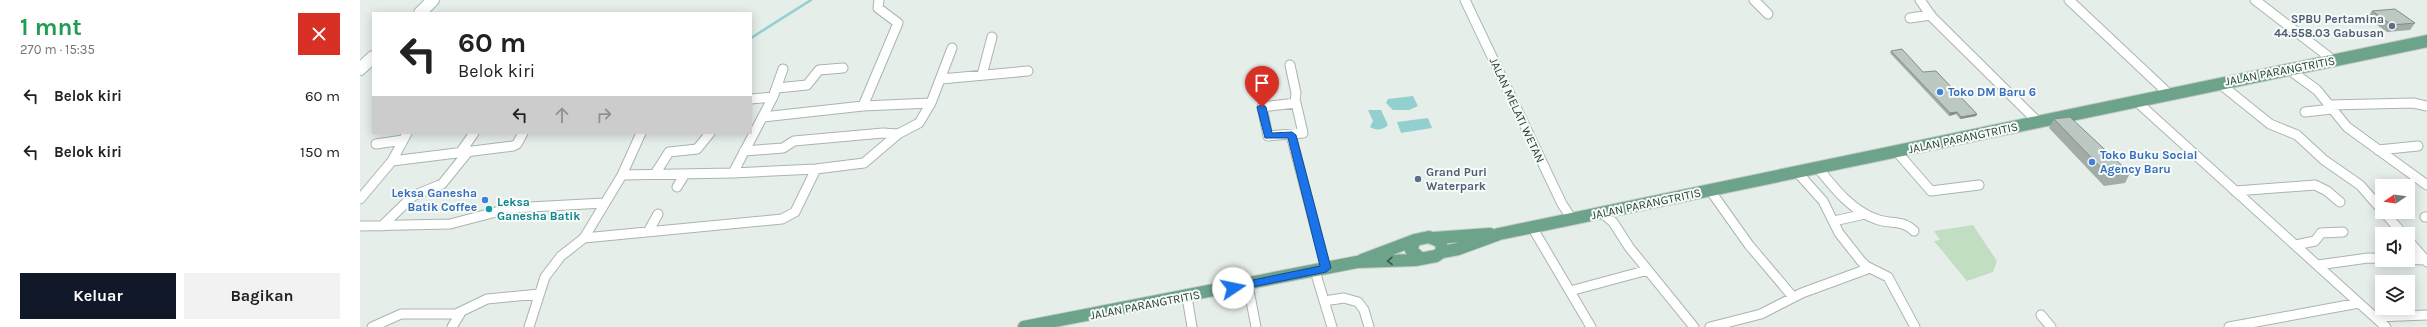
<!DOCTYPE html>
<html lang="id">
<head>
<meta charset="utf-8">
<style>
  body { margin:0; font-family:Karla,sans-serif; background:#f2f2f2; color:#222; height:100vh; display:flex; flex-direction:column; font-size:15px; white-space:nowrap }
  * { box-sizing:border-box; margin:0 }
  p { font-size:13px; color:#767676 }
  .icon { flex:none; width:22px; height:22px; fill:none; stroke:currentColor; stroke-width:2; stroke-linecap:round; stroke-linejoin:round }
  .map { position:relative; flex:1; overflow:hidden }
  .panel { display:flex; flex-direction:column; background:#fff; width:360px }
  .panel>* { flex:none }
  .guide { position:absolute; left:12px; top:12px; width:380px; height:122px; border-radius:0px; box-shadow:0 2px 10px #0003; background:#fff; color:#222; overflow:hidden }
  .needle { width:26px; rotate:257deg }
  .controls { position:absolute; left:2015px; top:179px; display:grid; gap:8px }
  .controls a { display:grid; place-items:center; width:40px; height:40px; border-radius:0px; background:#fff; box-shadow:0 2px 10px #0003; font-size:20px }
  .pin { position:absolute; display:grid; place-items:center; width:34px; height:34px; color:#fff; margin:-41px -17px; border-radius:50% 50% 50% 0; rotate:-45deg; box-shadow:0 0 4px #0007 }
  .pin .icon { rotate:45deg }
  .me { position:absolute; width:44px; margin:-22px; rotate:79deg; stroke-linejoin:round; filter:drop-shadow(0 0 3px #0008) }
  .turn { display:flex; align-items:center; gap:14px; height:84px; padding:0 20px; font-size:18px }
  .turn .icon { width:52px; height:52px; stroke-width:2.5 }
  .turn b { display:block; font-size:28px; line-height:34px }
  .lanes { display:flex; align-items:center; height:38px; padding:0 20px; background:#0003; justify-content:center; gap:20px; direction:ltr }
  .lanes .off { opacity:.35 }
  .round { display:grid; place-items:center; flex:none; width:42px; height:42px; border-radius:0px; background:#f2f2f2 }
  .summary { display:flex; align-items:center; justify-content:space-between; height:68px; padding:0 20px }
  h1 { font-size:24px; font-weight:700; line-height:30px; color:#1e9e55 }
  .action { display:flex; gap:8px; margin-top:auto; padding:8px 20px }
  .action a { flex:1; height:46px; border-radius:0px; background:#111827; color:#fff; font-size:16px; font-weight:700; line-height:46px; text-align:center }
  .action a+a { background:#f2f2f2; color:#222 }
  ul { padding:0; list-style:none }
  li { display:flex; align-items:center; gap:12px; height:56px; padding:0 20px }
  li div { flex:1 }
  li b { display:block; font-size:15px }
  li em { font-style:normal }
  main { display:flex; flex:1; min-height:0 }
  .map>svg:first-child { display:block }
  .green { fill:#c1dec3 }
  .water { fill:#91d0cf }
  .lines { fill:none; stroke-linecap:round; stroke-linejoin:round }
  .stream { stroke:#91d0cf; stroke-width:2.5 }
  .minor-casing { stroke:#a8b6af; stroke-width:11 }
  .secondary-casing { stroke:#a5baaf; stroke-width:14 }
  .primary-casing { stroke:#c2cac6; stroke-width:14 }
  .minor { stroke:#fff; stroke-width:9 }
  .secondary { stroke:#fff; stroke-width:12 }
  .primary { stroke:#6da28b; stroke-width:12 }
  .wall { fill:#a2ada7 }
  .shaded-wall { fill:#848d88 }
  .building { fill:#bcc9c2; stroke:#848d88 }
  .oneway { stroke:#37584a }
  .route { fill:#1a73e8; stroke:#114b97 }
  .service-dot { fill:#5c6f8a; stroke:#f7fbf8; stroke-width:1.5 }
  .shop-dot { fill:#3f7fe0; stroke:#f7fbf8; stroke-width:1.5 }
  .culture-dot { fill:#0f9aa8; stroke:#f7fbf8; stroke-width:1.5 }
  .labels { text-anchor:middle; stroke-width:4; stroke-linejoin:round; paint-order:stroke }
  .service-label { font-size:12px; font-weight:bold; fill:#4e5e75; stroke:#f7fbf8; text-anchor:end }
  .street-label { font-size:12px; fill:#254034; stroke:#f7fbf8 }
  .shop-label { font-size:12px; font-weight:bold; fill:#366cbe; stroke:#f7fbf8; text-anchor:start }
  .culture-label { font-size:12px; font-weight:bold; fill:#0d838f; stroke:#f7fbf8; text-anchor:start }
</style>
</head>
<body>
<main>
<section class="panel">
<div class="summary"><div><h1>1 mnt</h1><p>270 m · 15:35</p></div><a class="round" style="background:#d93025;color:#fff"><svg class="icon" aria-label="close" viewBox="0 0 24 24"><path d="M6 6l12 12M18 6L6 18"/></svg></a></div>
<ul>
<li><svg class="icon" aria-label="left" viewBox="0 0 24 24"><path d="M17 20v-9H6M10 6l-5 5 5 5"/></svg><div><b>Belok kiri</b></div><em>60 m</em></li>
<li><svg class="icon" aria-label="left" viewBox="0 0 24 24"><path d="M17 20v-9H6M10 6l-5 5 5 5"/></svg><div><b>Belok kiri</b></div><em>150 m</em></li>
</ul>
<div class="action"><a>Keluar</a><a>Bagikan</a></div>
</section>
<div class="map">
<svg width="2067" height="327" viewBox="0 0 2067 327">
  <rect width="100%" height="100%" fill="#e6eee9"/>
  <path class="green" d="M 1613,225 L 1637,261 L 1633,272 L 1607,281 L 1574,241 L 1580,240 L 1574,231 Z"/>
  <path class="water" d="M 1053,96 L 1058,106 L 1049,110 L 1033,110 L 1026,103 L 1028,99 Z
    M 1008,110 L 1021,110 L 1028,125 C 1023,130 1016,131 1010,127 L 1013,121 Z
    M 1068,118 L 1072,128 L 1041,133 L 1037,122 Z"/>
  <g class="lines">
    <path class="stream" d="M 391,38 L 451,0"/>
    <g class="minor-casing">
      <path id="minor" d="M 1105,0 L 1202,204 L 1212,219
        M 1394,0 L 1408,14
        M 1560,0 L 1572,17 L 1678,122
        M 1709,0 L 1809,94
        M 1895,0 L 1973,60
        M 1550,18 L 1571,15
        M 930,65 L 936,93 L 935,102
        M 1928,69 L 1957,90 L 1987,127 L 2067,185
        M 622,75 L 632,37
        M 581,79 L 668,71
        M 1859,83 L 1910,124 L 1937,135 L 1964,160 L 2000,185 L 2022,210
        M 417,88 L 447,85 L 459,70 L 483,68
        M 391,99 L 413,97
        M 1776,101 L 1999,303 L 1869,327
        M 571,103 L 592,48
        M 936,103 L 943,133 L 908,136 L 902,107 Z
        M 1969,105 L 2053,103 L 2067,106
        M 503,106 L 538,23 L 518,8 L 519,0
        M 1945,112 L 1972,109
        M 931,135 L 966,268
        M 16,144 L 43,140
        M 2018,150 L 2058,146
        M 384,151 L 423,148 L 434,141 L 523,133 L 538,134
        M 1537,152 L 1571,191 L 1619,185
        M 100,153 L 114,133
        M 32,161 L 153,146 L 157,144 L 163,133
        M 1458,168 C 1474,188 1491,210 1516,219 C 1531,225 1542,219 1554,231
        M 373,173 L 456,169 L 504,163 L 538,134 L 559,123 L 571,103 L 503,106 L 403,117
        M 1438,173 L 1463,201 L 1479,233 L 1501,261 L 1506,266 L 1528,277 L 1555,327
        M 295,174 L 309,152 L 337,149 L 350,133
        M 262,175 L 373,173 L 413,97 L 423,69
        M 317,187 L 325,174
        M 1350,190 L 1389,245 L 1433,297
        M 1875,191 L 1955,185 L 1967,191 L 1980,202
        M 0,199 L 32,161 L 47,133
        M 2024,212 L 2043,234
        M 1242,213 L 1253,222 L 1269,247 L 1334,327
        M 2065,217 L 2067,217
        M 1474,221 L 1505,214
        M 0,226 L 90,224 L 151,208 L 244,203
        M 22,226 L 53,196 L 82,184 L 108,152
        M 1172,227 L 1231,327
        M 288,232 L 298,214
        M 224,238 L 422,219 L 435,212 L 456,169
        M 2048,240 L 2067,262
        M 1936,245 L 1955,241 L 1961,233 L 1983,232
        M 1958,265 L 2008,258 L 2066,260
        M 955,271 L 972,327
        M 888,285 L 896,327
        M 1210,291 L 1288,270
        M 827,297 L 832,327
        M 964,301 L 984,298 L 998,302 L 1004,310 L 1009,327
        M 1999,303 L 2026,327
        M 98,313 L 127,299 L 179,294
        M 1681,315 L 1691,327
        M 2015,317 L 2067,315
        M 12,327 L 41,314 L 100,314 L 92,327
        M 169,327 L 185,277 L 201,256 L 224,238 L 262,175 L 281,133
        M 1350,327 L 1401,314 L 1442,293 L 1510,268"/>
    </g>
    <g class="secondary-casing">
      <path id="secondary" d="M 60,13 L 73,0
        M 0,69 L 13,57"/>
    </g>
    <g class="primary-casing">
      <path id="primary" d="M 1074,238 L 1130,234
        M 1082,252 L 1098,249 L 1139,234 L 2067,41
        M 1002,260 L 1055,240
        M 664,327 L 997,262 L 1055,260 L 1076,256 L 1082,252 L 1081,242 L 1069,237 L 1055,240 L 1051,250 L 1060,258"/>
    </g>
    <use href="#minor" class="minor"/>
    <use href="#secondary" class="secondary"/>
    <use href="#primary" class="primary"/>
  </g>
  <path class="wall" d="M 2012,11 L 2055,23 L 2050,30 L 2027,32 L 2007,18 Z
    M 1531,51 L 1563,72 L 1617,114 L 1616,116 L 1600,119 L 1596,114 L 1589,116 L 1530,53 Z
    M 1694,119 L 1770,173 L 1765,183 L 1744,186 L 1689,128 Z"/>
  <path class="shaded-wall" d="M 1597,112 L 1596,114 L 1589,116 L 1590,113 Z
    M 1617,114 L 1616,116 L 1600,119 L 1601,117 Z"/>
  <path class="building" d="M 2035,9 L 2055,23 L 2032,25 L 2012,11 Z
    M 1542,49 L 1563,72 L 1576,71 L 1617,114 L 1601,117 L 1597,112 L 1590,113 L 1531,51 Z
    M 1710,117 L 1770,173 L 1749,176 L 1694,119 Z"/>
  <defs><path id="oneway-chevron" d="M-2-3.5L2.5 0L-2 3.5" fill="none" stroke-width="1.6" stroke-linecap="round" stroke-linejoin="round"/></defs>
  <use class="oneway" href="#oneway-chevron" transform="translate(1030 261) rotate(179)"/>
  <path class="route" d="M 902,104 L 906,107 L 912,133 L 932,132 L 936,135 L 971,268 L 966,272 L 873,291 L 869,290 L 869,285 L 960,266 L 928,138 L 905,138 L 897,107 Z"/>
  <g class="service-dot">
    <circle cx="2032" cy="26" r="4"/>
    <circle cx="1058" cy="179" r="4"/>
  </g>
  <g class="shop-dot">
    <circle cx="1580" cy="92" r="4"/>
    <circle cx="1732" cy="162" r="4"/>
    <circle cx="125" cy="200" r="4"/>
  </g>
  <circle class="culture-dot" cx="129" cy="209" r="4"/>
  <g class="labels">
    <g class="service-label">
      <text x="2024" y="23">SPBU Pertamina<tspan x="2024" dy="14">44.558.03 Gabusan</tspan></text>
      <text x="1066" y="176" text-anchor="start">Grand Puri<tspan x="1066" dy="14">Waterpark</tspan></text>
    </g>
    <g class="street-label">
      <text transform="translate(1920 71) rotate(-11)" y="4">JALAN PARANGTRITIS</text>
      <text transform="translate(1157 110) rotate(65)" y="4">JALAN MELATI WETAN</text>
      <text transform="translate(1603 138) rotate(-12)" y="4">JALAN PARANGTRITIS</text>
      <text transform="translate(1286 204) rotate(-12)" y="4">JALAN PARANGTRITIS</text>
      <text transform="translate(785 305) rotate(-11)" y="4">JALAN PARANGTRITIS</text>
    </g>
    <g class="shop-label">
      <text x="1588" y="96">Toko DM Baru 6</text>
      <text x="1740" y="159">Toko Buku Social<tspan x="1740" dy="14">Agency Baru</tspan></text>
      <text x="117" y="197" text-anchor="end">Leksa Ganesha<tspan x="117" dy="14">Batik Coffee</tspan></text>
    </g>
    <g class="culture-label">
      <text x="137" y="206">Leksa<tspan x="137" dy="14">Ganesha Batik</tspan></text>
    </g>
  </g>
</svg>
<div class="controls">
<a><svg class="needle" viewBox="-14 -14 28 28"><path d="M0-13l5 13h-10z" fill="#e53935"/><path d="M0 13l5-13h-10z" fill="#767676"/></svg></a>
<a><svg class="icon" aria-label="sound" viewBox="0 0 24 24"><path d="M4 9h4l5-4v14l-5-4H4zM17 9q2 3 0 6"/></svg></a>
<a><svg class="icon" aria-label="layers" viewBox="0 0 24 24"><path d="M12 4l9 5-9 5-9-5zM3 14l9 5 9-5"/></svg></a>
</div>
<div class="pin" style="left:902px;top:107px;background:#d93025"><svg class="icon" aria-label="arrive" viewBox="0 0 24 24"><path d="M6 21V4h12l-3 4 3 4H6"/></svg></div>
<svg class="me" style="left:873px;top:288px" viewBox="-20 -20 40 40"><circle r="19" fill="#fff"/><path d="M0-13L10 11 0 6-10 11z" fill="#1a73e8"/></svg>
<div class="guide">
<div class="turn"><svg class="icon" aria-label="left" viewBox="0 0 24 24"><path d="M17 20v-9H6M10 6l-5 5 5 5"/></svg><div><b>60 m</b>Belok kiri</div></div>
<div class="lanes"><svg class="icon" aria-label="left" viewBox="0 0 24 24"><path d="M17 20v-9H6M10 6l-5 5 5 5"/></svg><svg class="icon off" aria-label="ahead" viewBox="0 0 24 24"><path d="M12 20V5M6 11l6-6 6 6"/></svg><svg class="icon off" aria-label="right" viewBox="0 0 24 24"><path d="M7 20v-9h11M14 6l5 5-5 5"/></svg></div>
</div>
</div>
</main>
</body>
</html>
